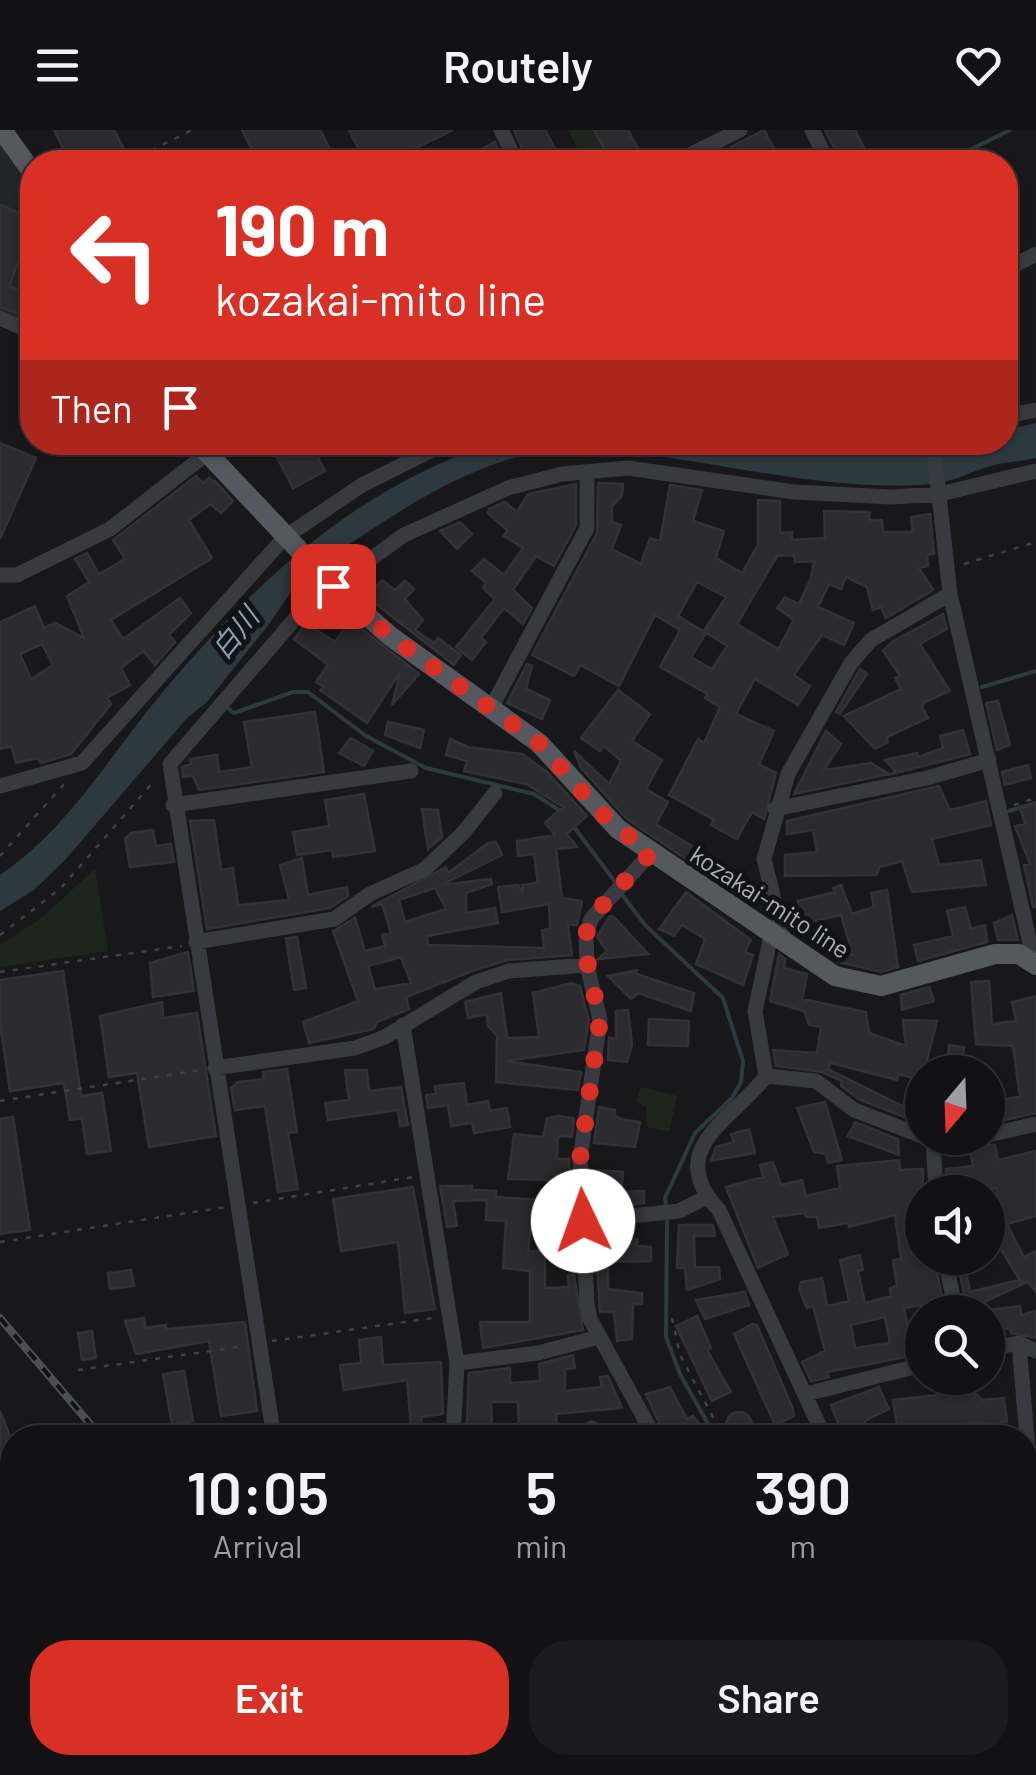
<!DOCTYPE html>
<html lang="en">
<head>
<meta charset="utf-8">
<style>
  body { margin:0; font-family:Barlow,"Noto Sans JP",sans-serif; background:#1b1b1d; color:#f1f3f6; height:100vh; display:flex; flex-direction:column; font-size:38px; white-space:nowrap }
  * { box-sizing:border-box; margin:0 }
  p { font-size:32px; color:#9c9ea0 }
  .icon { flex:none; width:55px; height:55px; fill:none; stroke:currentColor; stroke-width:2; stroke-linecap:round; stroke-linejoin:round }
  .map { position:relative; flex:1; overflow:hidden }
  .details { position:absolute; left:0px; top:1295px; width:1038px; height:350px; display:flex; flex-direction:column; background:#121214; border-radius:40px 40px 0 0; box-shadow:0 2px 8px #0004,0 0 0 2px #313234 }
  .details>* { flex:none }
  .top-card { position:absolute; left:20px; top:20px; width:998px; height:305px; border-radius:40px; box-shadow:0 2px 8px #0004,0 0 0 2px #313234; background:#d93025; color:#fff; overflow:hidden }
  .needle { width:65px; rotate:199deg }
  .buttons { position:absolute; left:905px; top:925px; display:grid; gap:20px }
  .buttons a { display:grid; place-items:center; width:100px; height:100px; border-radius:50%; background:#121214; box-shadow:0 2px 8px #0004,0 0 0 2px #313234; font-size:50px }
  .pin { position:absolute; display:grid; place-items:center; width:85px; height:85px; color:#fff; margin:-42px; border-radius:20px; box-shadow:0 5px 15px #0006 }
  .me { position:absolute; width:110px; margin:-55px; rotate:357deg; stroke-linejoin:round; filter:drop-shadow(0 0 8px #0008) }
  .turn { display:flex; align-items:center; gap:35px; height:210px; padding:0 30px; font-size:45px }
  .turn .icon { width:130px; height:130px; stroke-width:2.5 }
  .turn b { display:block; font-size:70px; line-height:85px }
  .then { display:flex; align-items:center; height:95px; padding:0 30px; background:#0003; gap:20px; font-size:38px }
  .eta { display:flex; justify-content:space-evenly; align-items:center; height:170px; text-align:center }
  .eta b { font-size:60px; font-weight:600; line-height:70px }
  .button { display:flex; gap:20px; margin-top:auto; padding:20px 30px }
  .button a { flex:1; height:115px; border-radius:40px; background:#d93025; color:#fff; font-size:40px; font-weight:600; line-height:115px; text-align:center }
  .button a+a { background:#1b1b1d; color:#f1f3f6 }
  header { display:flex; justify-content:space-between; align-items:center; height:130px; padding:0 30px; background:#121214; font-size:45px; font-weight:600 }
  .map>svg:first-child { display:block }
  .built { fill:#232427 }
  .green { fill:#1d261d }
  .water { fill:#2c393f }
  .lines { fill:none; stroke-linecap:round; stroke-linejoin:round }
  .stream { stroke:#2c393f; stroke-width:4 }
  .building { fill:#2b2b2e; stroke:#313236; stroke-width:2.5; fill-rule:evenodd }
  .path { stroke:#3e4246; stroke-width:2.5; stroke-dasharray:5 8; stroke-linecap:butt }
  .minor { stroke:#383a3f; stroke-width:15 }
  .major { stroke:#54585f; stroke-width:20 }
  .rail-casing { stroke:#4b4f55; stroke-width:8 }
  .rail { stroke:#131315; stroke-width:4; stroke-dasharray:11; stroke-linecap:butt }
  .route { stroke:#d93025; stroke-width:18; stroke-dasharray:0 32.4 }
  .labels { text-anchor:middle; stroke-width:10; stroke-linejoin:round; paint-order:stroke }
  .street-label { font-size:25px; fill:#a9b1bb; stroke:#131315 }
  .water-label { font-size:28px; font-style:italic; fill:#7da4b8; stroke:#131315 }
</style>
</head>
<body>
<header><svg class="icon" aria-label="menu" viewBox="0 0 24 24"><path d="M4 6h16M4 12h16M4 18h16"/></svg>Routely<svg class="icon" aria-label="heart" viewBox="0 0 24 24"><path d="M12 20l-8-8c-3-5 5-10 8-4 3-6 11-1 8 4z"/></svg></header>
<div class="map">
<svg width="1036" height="1645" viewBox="0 0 1036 1645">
  <rect width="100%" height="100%" fill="#18181a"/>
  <path class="built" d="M 0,15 L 32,61 L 32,198 L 0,184 Z"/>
  <path class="green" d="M 568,0 L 593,0 L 609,32 L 584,32 Z
    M 95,739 L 108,821 L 0,837 L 0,815 L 40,789 Z
    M 641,957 L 677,966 L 669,1002 L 647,997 L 646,977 L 636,972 Z"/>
  <path class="water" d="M 1036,293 L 1036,328 C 1023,331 1011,332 998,334 C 975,339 958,351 933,354 C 837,362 740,337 645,324 L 649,312 L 1005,312 L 1005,300 Z
    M 493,313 L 584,313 C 481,327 425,364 342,419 L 332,416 L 317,423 L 270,493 L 206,573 L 188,587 L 66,729 L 34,760 L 0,781 L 0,745 C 70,697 109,626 162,563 C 255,452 354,359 493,313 Z"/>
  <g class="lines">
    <path class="stream" d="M 945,32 L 1010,0
      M 982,557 L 1036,541
      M 229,579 L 234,583 L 293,562 L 308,562 L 366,606 L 426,638 L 534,664 L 562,682
      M 1009,681 L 1036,673
      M 574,697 L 616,753
      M 620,762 L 645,795 L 723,868 L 743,931 L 741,952 L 732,968 L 695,1003 L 665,1068 L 666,1075
      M 667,1085 L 666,1207 L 680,1244 L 716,1308
      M 0,1363 L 12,1395
      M 0,1487 L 12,1482
      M 1025,1542 L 1036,1559"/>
  </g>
  <path class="building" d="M 54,0 L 114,0 L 123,17 L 103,28 L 105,32 L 70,32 Z
    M 242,0 L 320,0 L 337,32 L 258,32 Z
    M 349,0 L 453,0 L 387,32 L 365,32 Z
    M 514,0 L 545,0 L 555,19 L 528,32 Z
    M 594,0 L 628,0 L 645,32 L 611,32 Z
    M 764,0 L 781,32 L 738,32 L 731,17 Z
    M 825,0 L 855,0 L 871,32 L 842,32 Z
    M 495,12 L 502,28 L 494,32 L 457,32 Z
    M 0,74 L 32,90 L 32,136 L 19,130 L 9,156 L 32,166 L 32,189 L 0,177 Z
    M 269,312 L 310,312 L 325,341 L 293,358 Z
    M 0,313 L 36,328 L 0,409 Z
    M 196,346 L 203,353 L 209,348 L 216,352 L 233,371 L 221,383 L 210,374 L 189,390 L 212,428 L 111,490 L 123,509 L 180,468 L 191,483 L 169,505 L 175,512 L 155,535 L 143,521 L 121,538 L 130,555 L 107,568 L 111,574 L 71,624 L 41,633 L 38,628 L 16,633 L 11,616 L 0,619 L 0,492 L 35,476 L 44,498 L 55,493 L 84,508 L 67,466 L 89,452 L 75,429 L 87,423 L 99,444 L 125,429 L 113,410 ZM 42,514 L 53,535 L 31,549 L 20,524 Z
    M 598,353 L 623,354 L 622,366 L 612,376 L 612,392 L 621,395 L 612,419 L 641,434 L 650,408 L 660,411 L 670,355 L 702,360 L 693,391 L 724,401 L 716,428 L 742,443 L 758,415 L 758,370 L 780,371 L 780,403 L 792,402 L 792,410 L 825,408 L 824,381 L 870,382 L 869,390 L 882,390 L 883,402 L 913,402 L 911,387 L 930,384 L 934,424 L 927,425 L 928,436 L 919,438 L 933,459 L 930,462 L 886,488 L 881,477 L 873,480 L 867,457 L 846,447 L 841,459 L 829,454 L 818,477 L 854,493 L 844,515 L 822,505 L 794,545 L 810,556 L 798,575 L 755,549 L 736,584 L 774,601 L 759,634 L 776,643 L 764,689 L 752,682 L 737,709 L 711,695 L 714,690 L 669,665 L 698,609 L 704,613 L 720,577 L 705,568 L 707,564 L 660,537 L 680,500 L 655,485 L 619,556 L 580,535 L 574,546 L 532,525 L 597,403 ZM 794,425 L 795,432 L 814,431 L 811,448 L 799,474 L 785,467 L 777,478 L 794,490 L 778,519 L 737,494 L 777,426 ZM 697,452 L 726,467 L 704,501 L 727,516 L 712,539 L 691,527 L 706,503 L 678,486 Z
    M 576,354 L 576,395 L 554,436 L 536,426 L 513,460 L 532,478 L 523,494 L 504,478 L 481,508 L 486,512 L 472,530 L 456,517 L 495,469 L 483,458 L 486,453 L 472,441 L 484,429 L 504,445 L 523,418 L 504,406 L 507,400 L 488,383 L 489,379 L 505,372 L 517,382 L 528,364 Z
    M 460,392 L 472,404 L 457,419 L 440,401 Z
    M 366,447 L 377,456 L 382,450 L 395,460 L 405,451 L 414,459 L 405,469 L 423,490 L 415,500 L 434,513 L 438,508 L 461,525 L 454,535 L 353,456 Z
    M 943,484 L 947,499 L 920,514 L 950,561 L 925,572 L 922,577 L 928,588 L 887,607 L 888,612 L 875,619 L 844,586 L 901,559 L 895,548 L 900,546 L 883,521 L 892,512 Z
    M 351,490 L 419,544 L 392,575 L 400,542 L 367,593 L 320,560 L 323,557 L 316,552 L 328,535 L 294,509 L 306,493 L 335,512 Z
    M 527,534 L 532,536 L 526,559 L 550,570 L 542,589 L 507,573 Z
    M 860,539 L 867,544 L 840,584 L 836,582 Z
    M 618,560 L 650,584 L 632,611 L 662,630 L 646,659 L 668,672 L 656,694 L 759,757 L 751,773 L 627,689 L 581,638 L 574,621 L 609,654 L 621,631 L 604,616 L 600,621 L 581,608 Z
    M 998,571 L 1010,615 L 997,620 L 986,573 Z
    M 315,582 L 324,642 L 199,660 L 193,646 L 183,647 L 182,637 L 191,634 L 190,629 L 217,625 L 219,642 L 252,637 L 244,592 Z
    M 388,592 L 424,600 L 420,618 L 385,605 Z
    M 963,600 L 970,624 L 892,644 L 895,640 L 885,630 L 917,623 L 918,627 L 943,618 L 940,606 Z
    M 826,601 L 841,614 L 824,640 L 871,633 L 889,644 L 794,664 Z
    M 351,608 L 373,621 L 364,636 L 339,623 Z
    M 450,609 L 468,617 L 522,624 L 547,642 L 587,686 L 567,704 L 577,717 L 556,719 L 562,768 L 582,771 L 577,795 L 568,795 L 572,825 L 508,830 L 472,841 L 406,867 L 409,879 L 377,892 L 374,899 L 309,913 L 303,892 L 358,871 L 333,801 L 355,788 L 365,821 L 385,816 L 382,805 L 391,803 L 382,774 L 371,777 L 446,737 L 448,743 L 488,713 L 496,712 L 502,725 L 441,755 L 491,749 L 492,754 L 466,763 L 466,783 L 495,778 L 498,793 L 427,806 L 428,815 L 544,818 L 542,800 L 550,799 L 549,774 L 502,782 L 498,757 L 518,755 L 523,764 L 522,755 L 538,753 L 534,724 L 518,726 L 517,711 L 555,705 L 545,693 L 563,677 L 526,654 L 464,641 L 467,631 L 446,625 ZM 435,758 L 446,779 L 405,792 L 399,770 ZM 401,827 L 411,853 L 375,859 L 368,836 Z
    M 1028,635 L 1031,648 L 1005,655 L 1002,642 Z
    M 939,656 L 950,680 L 986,671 L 991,695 L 932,709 L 939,735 L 981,730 L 986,755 L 912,762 L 902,731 L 880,737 L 876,745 L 785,746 L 785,725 L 817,722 L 813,700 L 787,704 L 787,691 Z
    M 364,664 L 375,721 L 333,727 L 332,720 L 297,725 L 293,702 L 329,696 L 325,670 Z
    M 1036,674 L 1036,777 L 1033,777 L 1024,735 L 1030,734 L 1015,696 L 1025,694 L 1020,678 Z
    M 422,679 L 438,680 L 442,707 L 428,719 Z
    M 214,690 L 221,740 L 233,738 L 238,775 L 289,770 L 280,735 L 302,728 L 308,765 L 347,757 L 348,766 L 330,778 L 207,799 L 190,691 Z
    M 153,700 L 156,716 L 171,714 L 174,732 L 130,737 L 125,709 L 131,703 Z
    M 841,755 L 852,784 L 874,777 L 871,763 L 887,760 L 898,837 L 881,842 L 839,832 L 843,822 L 853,825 L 841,785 L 801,794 L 797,804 L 793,801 L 789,785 L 800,782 L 798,771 L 835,762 L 833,758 Z
    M 686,762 L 751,810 L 745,822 L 753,825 L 743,855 L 696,834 L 705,809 L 682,795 L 674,806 L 659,799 Z
    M 965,777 L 971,799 L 985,795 L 987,812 L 918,831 L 914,815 L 953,806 L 947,781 Z
    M 1012,785 L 1018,810 L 998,810 L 994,793 Z
    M 610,786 L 614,787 L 648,824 L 598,829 L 607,821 L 597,807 Z
    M 297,807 L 306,858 L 294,860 L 286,808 Z
    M 188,822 L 194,861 L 153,867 L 150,833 Z
    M 779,824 L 785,829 L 784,838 L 807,844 L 802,869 L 866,882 L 869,903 L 906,916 L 903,890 L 937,891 L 922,950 L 898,944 L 897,950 L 831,933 L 828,939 L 907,978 L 908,972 L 922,973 L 922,994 L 860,970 L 841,956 L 842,951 L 822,942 L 776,936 L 773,920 L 817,923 L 821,897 L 809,895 L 804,881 L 770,871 Z
    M 638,840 L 634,843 L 694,863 L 691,881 L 638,863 L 631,869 L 608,846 Z
    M 63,841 L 81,966 L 102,963 L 111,1021 L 87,1024 L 82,988 L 70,990 L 64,953 L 10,961 L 0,893 L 0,850 Z
    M 989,851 L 992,894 L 1016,891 L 1012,872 L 1036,866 L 1036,983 L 988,994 L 988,971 L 1020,967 L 1013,916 L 976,914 L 971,852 Z
    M 571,853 L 580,856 L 589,890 L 584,920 L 506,931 L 581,942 L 578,960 L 496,952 L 497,906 L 488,896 L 487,884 L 468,888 L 465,872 L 501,863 L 507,908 L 539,907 L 533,863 Z
    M 929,857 L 934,871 L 902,880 L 901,865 Z
    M 162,872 L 163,888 L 197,883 L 216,1006 L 149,1017 L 137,943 L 109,947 L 100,886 Z
    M 628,880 L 632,915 L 627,932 L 608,930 L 609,908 L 616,909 L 616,881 Z
    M 649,889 L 689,891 L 688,916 L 648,915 Z
    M 949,915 L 964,917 L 961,942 L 946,942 Z
    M 287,939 L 297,1002 L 288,1003 L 298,1059 L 278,1062 L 265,976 L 235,980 L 231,958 L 238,952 L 264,949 L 263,942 Z
    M 345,940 L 367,940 L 369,961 L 401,957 L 408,995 L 400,996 L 398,980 L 328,990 L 325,973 L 349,970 Z
    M 464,953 L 467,975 L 488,971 L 490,981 L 507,978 L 510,997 L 474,1003 L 472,993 L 451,996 L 448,975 L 428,978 L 426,965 L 436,964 L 435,956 Z
    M 825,972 L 842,1030 L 828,1033 L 826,1024 L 814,1022 L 797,978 Z
    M 599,977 L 615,980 L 614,985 L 621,989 L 640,992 L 635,1017 L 594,1013 Z
    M 558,986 L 574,988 L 572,1007 L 558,1006 L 557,1029 L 569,1029 L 570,1050 L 508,1049 L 514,1004 L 543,1007 L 547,988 Z
    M 13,987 L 30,1100 L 0,1104 L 0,989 Z
    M 855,992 L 898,1009 L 899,1025 L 848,1006 Z
    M 749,999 L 755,1023 L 711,1031 L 716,1017 L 734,1012 L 731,1004 Z
    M 983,1015 L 995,1015 L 998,1030 L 1036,1021 L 1036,1086 L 1007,1094 L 1024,1127 L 1036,1121 L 1036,1162 L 1028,1152 L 1022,1154 L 988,1098 L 1004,1090 L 996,1058 L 947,1062 L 946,1039 L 973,1036 L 970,1019 Z
    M 899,1030 L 900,1040 L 923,1039 L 922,1128 L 934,1128 L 945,1182 L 928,1182 L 927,1174 L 904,1178 L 909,1204 L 922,1211 L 922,1224 L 827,1242 L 829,1247 L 811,1251 L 802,1232 L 825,1221 L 813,1176 L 807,1178 L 799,1159 L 801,1152 L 822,1148 L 827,1176 L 849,1171 L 840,1130 L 860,1125 L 863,1140 L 858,1141 L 865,1173 L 891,1166 L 890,1158 L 897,1156 L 893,1130 L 901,1129 L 895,1085 L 849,1097 L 848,1093 L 819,1098 L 817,1087 L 806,1087 L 805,1083 L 773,1087 L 788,1124 L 758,1138 L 726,1057 L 763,1047 L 760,1035 L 773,1032 L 781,1055 L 802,1050 L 806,1066 L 840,1058 L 837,1036 ZM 885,1187 L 890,1213 L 855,1218 L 851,1195 Z
    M 592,1040 L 623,1042 L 621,1062 L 644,1061 L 644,1073 L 594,1079 Z
    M 440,1056 L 472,1056 L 472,1060 L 496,1061 L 496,1067 L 571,1072 L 572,1091 L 531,1091 L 528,1121 L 545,1121 L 545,1158 L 569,1157 L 568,1145 L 574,1145 L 583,1200 L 483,1218 L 480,1192 L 530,1192 L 530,1141 L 503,1138 L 506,1091 L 486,1090 L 487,1070 L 453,1071 L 457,1096 L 447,1097 Z
    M 413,1057 L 435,1179 L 405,1183 L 398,1112 L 341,1121 L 333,1069 Z
    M 679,1095 L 713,1095 L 715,1106 L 694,1106 L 695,1137 L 719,1137 L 720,1149 L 687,1160 L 685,1138 L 677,1138 Z
    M 605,1100 L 605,1105 L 637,1109 L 637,1116 L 651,1117 L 651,1131 L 608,1132 L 608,1159 L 642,1163 L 642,1174 L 633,1174 L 632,1209 L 617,1211 L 614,1182 L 600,1182 L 595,1101 Z
    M 964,1132 L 970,1162 L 1019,1150 L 1021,1155 L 967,1180 L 958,1133 Z
    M 131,1140 L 134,1156 L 110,1159 L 108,1143 Z
    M 745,1162 L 749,1175 L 705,1189 L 696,1170 Z
    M 1020,1176 L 1021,1185 L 1036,1181 L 1036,1208 L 1011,1203 L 1010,1198 L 988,1202 L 988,1180 Z
    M 697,1186 L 711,1218 L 707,1220 L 731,1262 L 712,1271 L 676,1196 Z
    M 144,1188 L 145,1198 L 166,1195 L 166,1199 L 245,1192 L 257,1281 L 221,1286 L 209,1211 L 136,1224 L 125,1191 Z
    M 752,1194 L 757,1195 L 793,1279 L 794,1286 L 775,1295 L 734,1204 Z
    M 92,1201 L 96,1228 L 82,1230 L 78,1203 Z
    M 381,1207 L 383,1235 L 441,1232 L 443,1284 L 421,1287 L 424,1308 L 412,1308 L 407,1250 L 344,1260 L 340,1235 L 361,1233 L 359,1210 Z
    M 573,1225 L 575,1238 L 565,1239 L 565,1261 L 602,1257 L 600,1247 L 608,1246 L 622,1278 L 556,1284 L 558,1308 L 546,1308 L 546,1302 L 519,1302 L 518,1272 L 491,1272 L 492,1294 L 509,1294 L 509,1307 L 466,1308 L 469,1243 L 510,1238 L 510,1253 L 540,1251 L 539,1234 Z
    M 184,1241 L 193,1291 L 172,1295 L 163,1244 Z
    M 935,1248 L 946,1248 L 950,1267 L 975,1263 L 982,1270 L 1004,1268 L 1007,1292 L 1001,1292 L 1002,1300 L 989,1302 L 988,1294 L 981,1292 L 936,1298 L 938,1308 L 899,1308 L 893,1270 L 938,1265 Z
    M 670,1257 L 687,1289 L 693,1286 L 699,1294 L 700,1308 L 666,1308 L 646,1264 Z
    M 879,1257 L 889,1279 L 865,1291 L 869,1300 L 844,1308 L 831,1275 Z
    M 0,1281 L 12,1311 L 11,1378 L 0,1347 Z
    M726 1295a13 13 0 1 1 26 0a13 13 0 1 1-26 0Z
    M 1036,1376 L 1036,1417 L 1025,1412 L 1025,1381 Z
    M 1036,1467 L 1036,1513 L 1025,1500 L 1025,1472 Z
    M 1025,1598 L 1036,1623 L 1036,1645 L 1025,1640 Z
    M 12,1619 L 12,1632 L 122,1632 L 127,1645 L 0,1645 L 0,1623 Z
    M 230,1632 L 353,1632 L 364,1645 L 241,1645 Z
    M 461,1632 L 476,1632 L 484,1645 L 447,1645 Z
    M 614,1632 L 652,1632 L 646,1645 L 631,1645 Z
    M 734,1632 L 770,1632 L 777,1638 L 771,1645 L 749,1645 Z
    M 818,1632 L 864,1632 L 848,1645 L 824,1645 Z"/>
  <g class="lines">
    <path class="path" d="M 128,32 L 192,0
      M 964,434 L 1036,412
      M 1014,675 L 1036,668
      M 0,726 L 65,653
      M 0,805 L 61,758 L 155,650
      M 0,842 L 182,816
      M 0,971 L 201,940
      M 253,1073 L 413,1047
      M 0,1112 L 226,1077
      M 672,1188 L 680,1225 L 724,1308
      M 272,1211 L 433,1188
      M 78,1240 L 245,1216
      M 0,1376 L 12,1371
      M 0,1613 L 12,1609
      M 221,1632 L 231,1645"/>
    <path class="minor" d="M 501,0 L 517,32
      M 812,0 L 828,32
      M 675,32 L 740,0
      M 1005,140 L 1036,124
      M 0,188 L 32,202
      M 1005,286 L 1036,280
      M 933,312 L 950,464 L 1034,831
      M 0,445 L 17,445 L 110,399 L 205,325
      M 491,578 L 587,398 L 587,343
      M 0,656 L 82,633 L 285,407 L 362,355 L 448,312
      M 173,675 L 411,641
      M 775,679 L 927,648 L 989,630
      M 650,724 L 591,789 L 586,805 L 587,835 L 600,890 L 580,1029 L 587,1174 L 590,1189 L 655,1308
      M 772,801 L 755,881 L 766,946 C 733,990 662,1019 719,1080 L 825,1308
      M 784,810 L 764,729 L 788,644 L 851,533 L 871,510 L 950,464
      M 196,812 L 334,789 L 370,764 L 425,739 L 463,703 L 495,663
      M 403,895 L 457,1233 L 453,1308
      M 215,938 L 355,918 L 385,907 L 476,852 L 509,841 L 587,835
      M 766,946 L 816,951 L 854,980 L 922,1006
      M 988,1005 L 1036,994
      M 929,1008 L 975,1008
      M 933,1009 L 936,1062
      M 583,1091 L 679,1081 L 707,1067
      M 945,1128 L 956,1182
      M 1019,1213 L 1029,1332 L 1025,1337
      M 988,1219 L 1019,1213 L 1036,1221
      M 457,1233 L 538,1223 L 599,1207
      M 806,1264 L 922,1235
      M 592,1298 L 593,1308
      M 274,1308 L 170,634 L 306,476 L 404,405 L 508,358 L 562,344 L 628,338 L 794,362 L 891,367 L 940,364 L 1036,341
      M 1025,1423 L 1036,1431
      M 1025,1517 L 1036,1534
      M 488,1632 L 499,1645
      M 803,1632 L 813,1645
      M 657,1645 L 666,1632"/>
    <path class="major" d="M 2,0 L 32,42
      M 197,312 L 333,456 L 390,506 L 539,613 L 618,699 L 835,846 L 881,856 L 995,824 L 1019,824 L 1036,835"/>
    <g class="rail-casing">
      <path id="rail" d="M 0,1188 L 102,1308
        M 371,1632 L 381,1645"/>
    </g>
    <use href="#rail" class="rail"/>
  </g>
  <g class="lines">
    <path class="route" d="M 333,456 L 390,506 L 539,613 L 600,682 L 650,724 L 590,789 L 586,805 L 588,836 L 600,890 L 580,1029 L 583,1091"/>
  </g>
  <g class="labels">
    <g class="street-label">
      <text transform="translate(770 772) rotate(33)" y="9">kozakai-mito line</text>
    </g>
    <g class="water-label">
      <text transform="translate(235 503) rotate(-51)" y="10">白川</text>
    </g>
  </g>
</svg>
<div class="buttons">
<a><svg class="needle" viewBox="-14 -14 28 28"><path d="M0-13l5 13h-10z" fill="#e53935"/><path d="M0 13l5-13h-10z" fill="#9c9ea0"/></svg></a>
<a><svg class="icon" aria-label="sound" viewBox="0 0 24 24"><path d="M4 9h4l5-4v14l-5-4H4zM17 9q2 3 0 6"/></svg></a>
<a><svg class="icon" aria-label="search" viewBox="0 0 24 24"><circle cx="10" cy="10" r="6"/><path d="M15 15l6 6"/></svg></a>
</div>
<div class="pin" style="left:333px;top:456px;background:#d93025"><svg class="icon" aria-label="arrive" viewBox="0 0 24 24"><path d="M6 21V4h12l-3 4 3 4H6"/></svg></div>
<svg class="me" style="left:583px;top:1091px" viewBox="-20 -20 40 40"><circle r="19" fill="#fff"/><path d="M0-13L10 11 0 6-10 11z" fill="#d93025"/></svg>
<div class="top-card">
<div class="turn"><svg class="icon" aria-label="left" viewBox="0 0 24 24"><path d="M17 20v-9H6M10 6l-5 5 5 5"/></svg><div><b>190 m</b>kozakai-mito line</div></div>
<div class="then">Then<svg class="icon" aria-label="arrive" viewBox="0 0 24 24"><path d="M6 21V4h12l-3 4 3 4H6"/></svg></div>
</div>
<section class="details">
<div class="eta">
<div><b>10:05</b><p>Arrival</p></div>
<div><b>5</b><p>min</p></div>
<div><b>390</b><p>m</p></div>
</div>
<div class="button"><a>Exit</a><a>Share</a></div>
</section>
</div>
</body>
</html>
